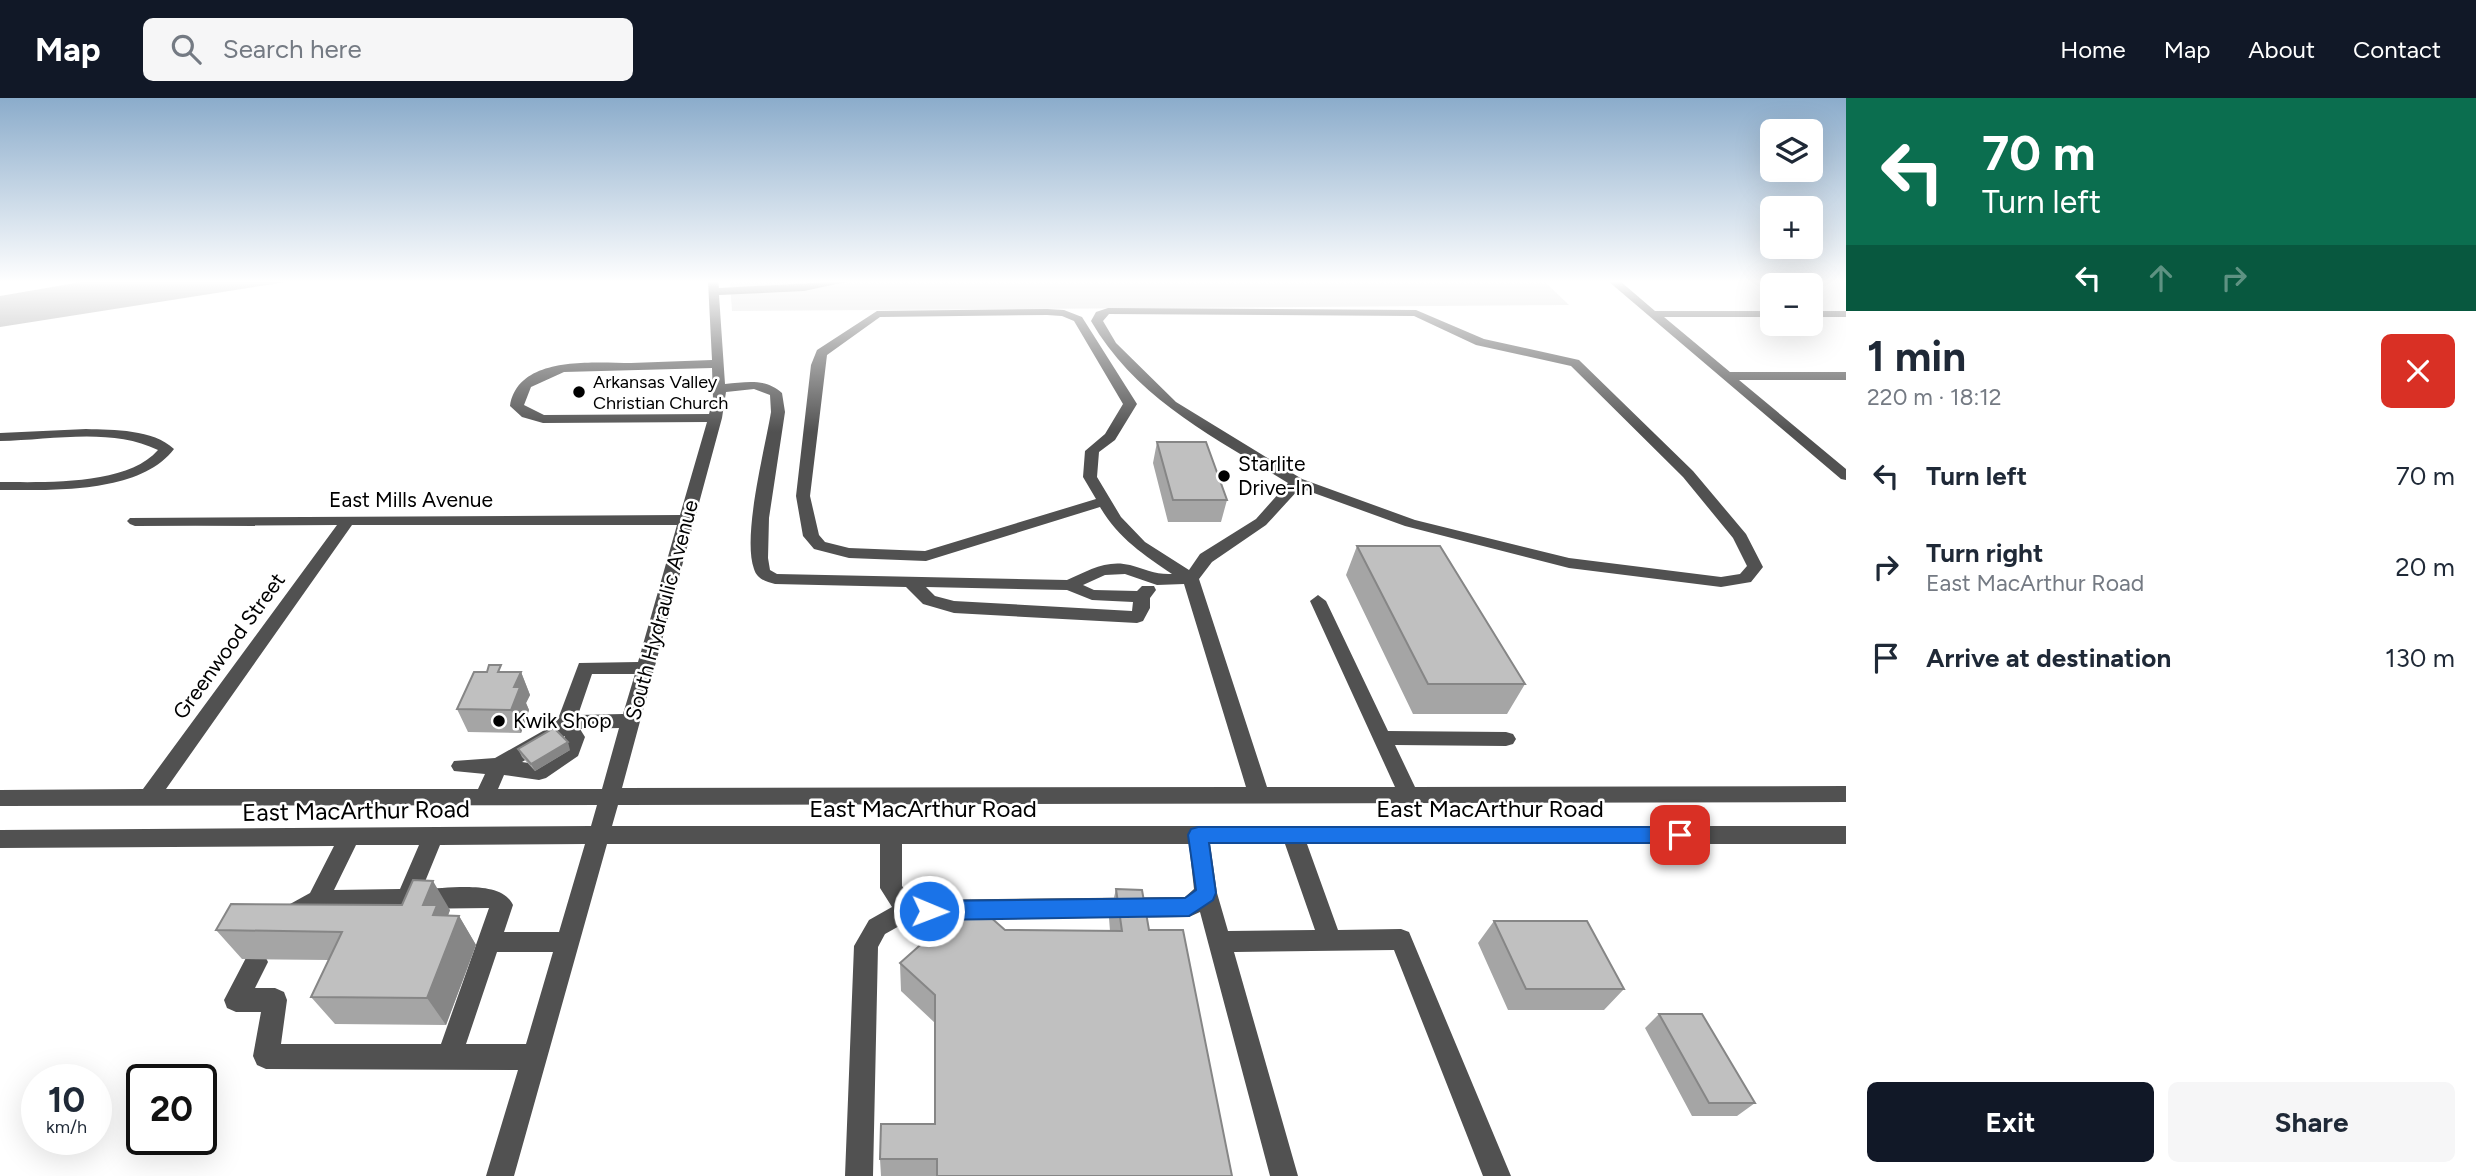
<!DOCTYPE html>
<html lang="en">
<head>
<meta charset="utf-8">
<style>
  body { margin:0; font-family:Figtree,sans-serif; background:#f6f6f7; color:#1f2937; height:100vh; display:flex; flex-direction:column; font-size:26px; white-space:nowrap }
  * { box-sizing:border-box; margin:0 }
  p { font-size:23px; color:#747a83 }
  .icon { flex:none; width:38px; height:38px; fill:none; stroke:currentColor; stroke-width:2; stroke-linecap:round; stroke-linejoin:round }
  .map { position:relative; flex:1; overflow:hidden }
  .side { display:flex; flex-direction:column; background:#fff; width:630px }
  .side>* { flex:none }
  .banner { background:#0b6e4f; color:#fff; overflow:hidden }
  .buttons { position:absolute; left:1760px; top:21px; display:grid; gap:14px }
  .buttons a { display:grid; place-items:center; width:63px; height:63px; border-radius:10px; background:#fff; box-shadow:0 7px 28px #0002; font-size:35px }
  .speed { position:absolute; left:21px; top:966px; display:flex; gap:14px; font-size:35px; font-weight:700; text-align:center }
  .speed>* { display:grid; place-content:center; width:91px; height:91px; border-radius:50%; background:#fff; box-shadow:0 7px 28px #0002; line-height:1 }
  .speed small { font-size:18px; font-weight:400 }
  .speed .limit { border:4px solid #111; border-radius:10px; background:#fff; color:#111 }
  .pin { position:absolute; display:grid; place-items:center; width:60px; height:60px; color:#fff; margin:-30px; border-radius:14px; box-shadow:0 4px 10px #0006 }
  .me { position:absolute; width:77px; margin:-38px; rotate:91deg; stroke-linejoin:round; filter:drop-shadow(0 0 5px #0008) }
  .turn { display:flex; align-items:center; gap:24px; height:147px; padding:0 21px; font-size:32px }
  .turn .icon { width:91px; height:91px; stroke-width:2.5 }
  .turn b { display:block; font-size:49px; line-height:60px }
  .lanes { display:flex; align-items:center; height:66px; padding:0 21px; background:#0003; justify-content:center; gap:35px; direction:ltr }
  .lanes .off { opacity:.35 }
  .round { display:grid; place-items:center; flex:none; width:74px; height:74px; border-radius:10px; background:#f6f6f7 }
  .headline { display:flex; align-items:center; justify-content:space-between; height:119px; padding:0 21px }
  h1 { font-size:42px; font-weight:700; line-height:52px }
  .cta { display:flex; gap:14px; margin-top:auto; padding:14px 21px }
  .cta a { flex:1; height:80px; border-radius:10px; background:#111827; color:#fff; font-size:28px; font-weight:700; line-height:80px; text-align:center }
  .cta a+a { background:#f6f6f7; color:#1f2937 }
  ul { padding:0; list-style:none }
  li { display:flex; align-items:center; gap:21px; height:91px; padding:0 21px }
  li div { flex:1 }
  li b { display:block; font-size:26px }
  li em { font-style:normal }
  header { display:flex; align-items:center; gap:42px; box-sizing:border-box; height:98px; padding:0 35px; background:#111827; color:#fff }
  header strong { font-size:33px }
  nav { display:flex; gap:38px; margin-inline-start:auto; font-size:24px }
  .search { width:490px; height:63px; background:#f6f6f7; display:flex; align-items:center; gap:18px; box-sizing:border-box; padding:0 24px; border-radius:10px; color:#747a83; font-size:26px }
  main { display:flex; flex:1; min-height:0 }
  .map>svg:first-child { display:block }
  .green { fill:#d8d8d8 }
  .water { fill:#9f9f9f }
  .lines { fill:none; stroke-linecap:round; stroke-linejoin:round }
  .minor { fill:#515151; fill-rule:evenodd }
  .wall { fill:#a5a5a5 }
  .shaded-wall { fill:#868686 }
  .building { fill:#c0c0c0; stroke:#868686; stroke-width:2 }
  .route { fill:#1a73e8; stroke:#114b97; stroke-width:2 }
  .poi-dot { fill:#000; stroke:#fff; stroke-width:2.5 }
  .labels { text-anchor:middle; stroke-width:5; stroke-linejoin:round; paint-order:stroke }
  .far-poi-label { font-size:18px; fill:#000; stroke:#fff; text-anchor:start }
  .poi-label { font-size:21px; fill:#000; stroke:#fff; text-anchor:start }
  .street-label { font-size:21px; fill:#000; stroke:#fff }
  .near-street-label { font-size:24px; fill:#000; stroke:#fff }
</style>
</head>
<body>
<header>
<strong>Map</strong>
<div class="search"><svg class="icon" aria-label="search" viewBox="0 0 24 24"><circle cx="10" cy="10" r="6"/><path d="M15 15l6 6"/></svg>Search here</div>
<nav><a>Home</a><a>Map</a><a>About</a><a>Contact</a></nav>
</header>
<main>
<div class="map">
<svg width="1846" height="1078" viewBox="0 0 1846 1078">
  <rect width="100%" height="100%" fill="#fff"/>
  <path class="green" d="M 730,183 L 1544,183 L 1569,207 L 732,213 Z"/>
  <path class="water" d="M 87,183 L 293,183 L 0,229 L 0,198 Z"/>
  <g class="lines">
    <path class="minor" d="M 708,183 L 718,183 L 719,190 L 851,183 L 804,193 L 719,197 L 725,286 C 746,284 766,280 782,295 L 785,314 L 769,420 L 768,460 L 770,472 L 777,476 L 1067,482 C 1087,473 1107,461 1130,467 C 1145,471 1156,477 1172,476 C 1144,457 1118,440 1100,409 L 926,463 L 849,460 L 814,451 L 803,438 L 796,398 L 811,267 L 817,252 L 877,213 L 1047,211 L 1064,212 L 1082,219 L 1137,306 L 1115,342 L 1099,354 L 1097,379 L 1121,419 L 1145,444 L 1189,472 L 1200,456 L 1256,421 L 1288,385 C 1214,339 1136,301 1091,223 L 1096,214 L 1108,210 L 1416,212 L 1484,241 L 1579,262 L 1693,373 L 1746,436 L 1763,469 L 1751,484 L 1721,489 L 1569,470 L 1405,428 L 1300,390 L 1266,427 L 1212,464 L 1199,481 L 1267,689 L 1395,689 L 1310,503 L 1318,497 L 1326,503 L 1388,633 L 1506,634 L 1513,636 L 1516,641 L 1513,646 L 1506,648 L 1395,647 L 1415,689 L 1846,688 L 1846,704 L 618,707 L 612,728 L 1846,728 L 1846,746 L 1307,746 L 1338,832 L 1401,831 L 1409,834 L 1511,1078 L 1483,1078 L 1394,852 L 1234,854 L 1298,1078 L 1270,1078 L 1200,814 L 1189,819 L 910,822 L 885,836 L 878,849 L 873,1078 L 845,1078 L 854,848 L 869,822 L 892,809 L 880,790 L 880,746 L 607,746 L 514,1078 L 486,1078 L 518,972 L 266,971 L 257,967 L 253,958 L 261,914 L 236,914 L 227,910 L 224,902 L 248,856 L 256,853 L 264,856 L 268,864 L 255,890 L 275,890 L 284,894 L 287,902 L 281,946 L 441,946 L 489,810 L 321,812 L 289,828 L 281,825 L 278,818 L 281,811 L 310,795 L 334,748 L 0,750 L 0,732 L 591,728 L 597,707 L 0,708 L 0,692 L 143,691 L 337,427 L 135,428 L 130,426 L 127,423 L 130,420 L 680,417 L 707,324 L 543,325 L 522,319 L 510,308 C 518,257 593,265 631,265 C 658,264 685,263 712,262 ZM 1109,216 L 1414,218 L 1476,247 L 1571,268 L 1683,379 L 1733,440 L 1747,468 L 1740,476 L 1721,479 L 1569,460 L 1415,422 L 1302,381 L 1176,304 L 1116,245 L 1103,223 ZM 1047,217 L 1062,218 L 1074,223 L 1123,306 L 1105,336 L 1085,353 L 1083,379 L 1096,401 L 925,453 L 849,450 L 825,444 L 819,437 L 810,398 L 827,257 L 880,219 ZM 712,270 L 713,301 L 709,316 L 544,317 L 524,307 L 531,289 L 564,274 ZM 754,291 L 770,297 L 771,314 C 765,351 742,438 754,471 C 757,481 766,484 775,486 L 906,489 L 923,506 L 954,515 L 1137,525 L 1143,523 L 1150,510 L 1150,500 L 1156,492 L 1154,488 L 1142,488 L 1137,493 L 1094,492 L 1083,487 L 1105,477 L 1125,476 L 1157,487 L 1184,486 L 1246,689 L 622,690 L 722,320 L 726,294 ZM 352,427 L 677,427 L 638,564 L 579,565 L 558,621 L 550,629 L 495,660 L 454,663 L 451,668 L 454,673 L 485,676 L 478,691 L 166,691 ZM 926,489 L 1067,492 L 1092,502 L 1133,504 L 1132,513 L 954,503 L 935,498 ZM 592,576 L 635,576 L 623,616 L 578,617 ZM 619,630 L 602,691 L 498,691 L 504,677 L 539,682 L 546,680 L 578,658 L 585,639 L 580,631 ZM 565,638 L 562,649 L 536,666 L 522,664 ZM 585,746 L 559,834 L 504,834 L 513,807 C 501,781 448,791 422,791 L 440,747 ZM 902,746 L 1189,746 L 1194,791 L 1185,799 L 913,802 L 902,788 ZM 1210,746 L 1285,746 L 1315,832 L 1228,833 L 1217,795 ZM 356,747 L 419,747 L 400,791 L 334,792 ZM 497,854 L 553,854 L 526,946 L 466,946 Z
      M 1608,183 L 1620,183 L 1655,213 L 1773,213 L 1773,219 L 1664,219 L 1730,274 L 1846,274 L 1846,282 L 1739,282 L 1846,371 L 1846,382 L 1841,381 Z
      M 1811,213 L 1846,213 L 1846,219 L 1811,219 Z
      M 86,331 C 114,332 153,331 174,351 C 140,396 52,392 0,392 L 0,384 C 44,384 127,388 158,352 C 111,329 51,342 0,343 L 0,335 Z"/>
  </g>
  <path class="wall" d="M 1157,344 L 1227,402 L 1221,424 L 1168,424 L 1153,365 Z
    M 1357,448 L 1525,586 L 1507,616 L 1413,616 L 1346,477 Z
    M 504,574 L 521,574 L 530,597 L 526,605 L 529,612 L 521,635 L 468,634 L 457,611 Z
    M 518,651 L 570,652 L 535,673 L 522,659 Z
    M 1116,791 L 1149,832 L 1232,1078 L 881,1078 L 880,1061 L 934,1026 L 935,925 L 901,893 L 900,865 L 1005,832 L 1110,833 L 1109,820 Z
    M 450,812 L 448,818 L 459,818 L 476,847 L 446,927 L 335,926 L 311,899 L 329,862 L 242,861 L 216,832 Z
    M 1494,823 L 1624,891 L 1604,912 L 1508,912 L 1478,845 Z
    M 1659,916 L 1755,1005 L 1737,1018 L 1692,1018 L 1645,930 Z"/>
  <path class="shaded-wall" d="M 521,574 L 530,597 L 526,605 L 529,612 L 521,635 L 511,612 L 514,589 Z
    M 568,644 L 570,652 L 535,673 L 531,666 Z
    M 433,783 L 450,812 L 446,822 L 459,818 L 476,847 L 446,927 L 427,900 L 423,807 Z"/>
  <path class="building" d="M 1157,344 L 1206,344 L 1227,402 L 1173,402 Z
    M 1357,448 L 1440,448 L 1525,586 L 1428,586 Z
    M 489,567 L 501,567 L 498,574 L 521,574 L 514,589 L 520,589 L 511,612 L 457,611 L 474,574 L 487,574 Z
    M 554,630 L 568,644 L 531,666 L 518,651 Z
    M 413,782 L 433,783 L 423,807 L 437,807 L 433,817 L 459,818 L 427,900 L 311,899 L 342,834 L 216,832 L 231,806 L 402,807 Z
    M 1116,791 L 1142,792 L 1149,832 L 1183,832 L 1232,1078 L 937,1078 L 937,1061 L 880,1061 L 881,1026 L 935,1026 L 935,897 L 900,865 L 971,802 L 1005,832 L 1122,833 Z
    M 1494,823 L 1587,823 L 1624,891 L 1526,891 Z
    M 1659,916 L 1702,916 L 1755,1005 L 1709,1005 Z"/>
  <linearGradient id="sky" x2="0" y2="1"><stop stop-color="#8baccb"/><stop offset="0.55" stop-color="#fff"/><stop offset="1" stop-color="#fff" stop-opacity="0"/></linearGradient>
  <rect width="1846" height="334" fill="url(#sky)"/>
  <path class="route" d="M 1198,729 L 1680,729 L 1687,731 L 1690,737 L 1687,743 L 1680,745 L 1209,745 L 1216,795 L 1213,802 L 1189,818 L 929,822 L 922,819 L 919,813 L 922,806 L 929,803 L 1185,800 L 1196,792 L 1188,737 L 1191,731 Z"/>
  <g class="poi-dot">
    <circle cx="579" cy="294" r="7"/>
    <circle cx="1224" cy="378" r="7"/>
    <circle cx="499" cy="623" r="7"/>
  </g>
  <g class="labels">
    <g class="far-poi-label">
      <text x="593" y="290">Arkansas Valley<tspan x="593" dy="21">Christian Church</tspan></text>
    </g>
    <g class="poi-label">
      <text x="1238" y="373">Starlite<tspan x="1238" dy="24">Drive-In</tspan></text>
      <text x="513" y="630">Kwik Shop</text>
    </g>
    <g class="street-label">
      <text x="411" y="409">East Mills Avenue</text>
      <text transform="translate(662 512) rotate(-75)" y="7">South Hydraulic Avenue</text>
      <text transform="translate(229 548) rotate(-54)" y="7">Greenwood Street</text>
    </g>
    <g class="near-street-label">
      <text x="923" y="719">East MacArthur Road</text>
      <text x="1490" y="719">East MacArthur Road</text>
      <text transform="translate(356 713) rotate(-1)" y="8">East MacArthur Road</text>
    </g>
  </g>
</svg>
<div class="buttons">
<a><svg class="icon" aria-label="layers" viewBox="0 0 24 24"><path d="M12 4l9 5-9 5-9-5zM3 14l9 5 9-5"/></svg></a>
<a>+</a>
<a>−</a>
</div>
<div class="speed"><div>10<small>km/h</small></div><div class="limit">20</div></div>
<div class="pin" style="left:1680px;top:737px;background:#d93025"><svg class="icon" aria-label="arrive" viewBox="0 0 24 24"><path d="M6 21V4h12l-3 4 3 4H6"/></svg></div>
<svg class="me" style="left:929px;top:813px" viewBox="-20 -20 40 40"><circle r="17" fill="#1a73e8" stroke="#fff" stroke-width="3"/><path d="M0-11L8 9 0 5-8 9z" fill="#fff"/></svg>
</div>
<section class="side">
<div class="banner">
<div class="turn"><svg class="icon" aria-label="left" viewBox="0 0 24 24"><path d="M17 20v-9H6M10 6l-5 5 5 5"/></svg><div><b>70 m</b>Turn left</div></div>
<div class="lanes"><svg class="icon" aria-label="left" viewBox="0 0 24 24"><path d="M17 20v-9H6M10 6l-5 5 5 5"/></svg><svg class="icon off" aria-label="ahead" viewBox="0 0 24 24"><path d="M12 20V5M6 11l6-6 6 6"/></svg><svg class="icon off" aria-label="right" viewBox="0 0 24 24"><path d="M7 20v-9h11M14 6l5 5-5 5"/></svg></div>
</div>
<div class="headline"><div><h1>1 min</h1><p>220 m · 18:12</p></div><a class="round" style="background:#d93025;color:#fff"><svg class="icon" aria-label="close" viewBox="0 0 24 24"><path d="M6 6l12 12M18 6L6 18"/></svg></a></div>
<ul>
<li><svg class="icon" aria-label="left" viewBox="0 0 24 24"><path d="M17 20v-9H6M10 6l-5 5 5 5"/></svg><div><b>Turn left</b></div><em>70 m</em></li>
<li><svg class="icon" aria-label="right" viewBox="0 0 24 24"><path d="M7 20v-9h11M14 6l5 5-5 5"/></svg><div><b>Turn right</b><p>East MacArthur Road</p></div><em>20 m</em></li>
<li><svg class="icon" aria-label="arrive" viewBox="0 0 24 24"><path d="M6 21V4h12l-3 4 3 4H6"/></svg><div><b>Arrive at destination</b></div><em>130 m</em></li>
</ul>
<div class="cta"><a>Exit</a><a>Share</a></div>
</section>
</main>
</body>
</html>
